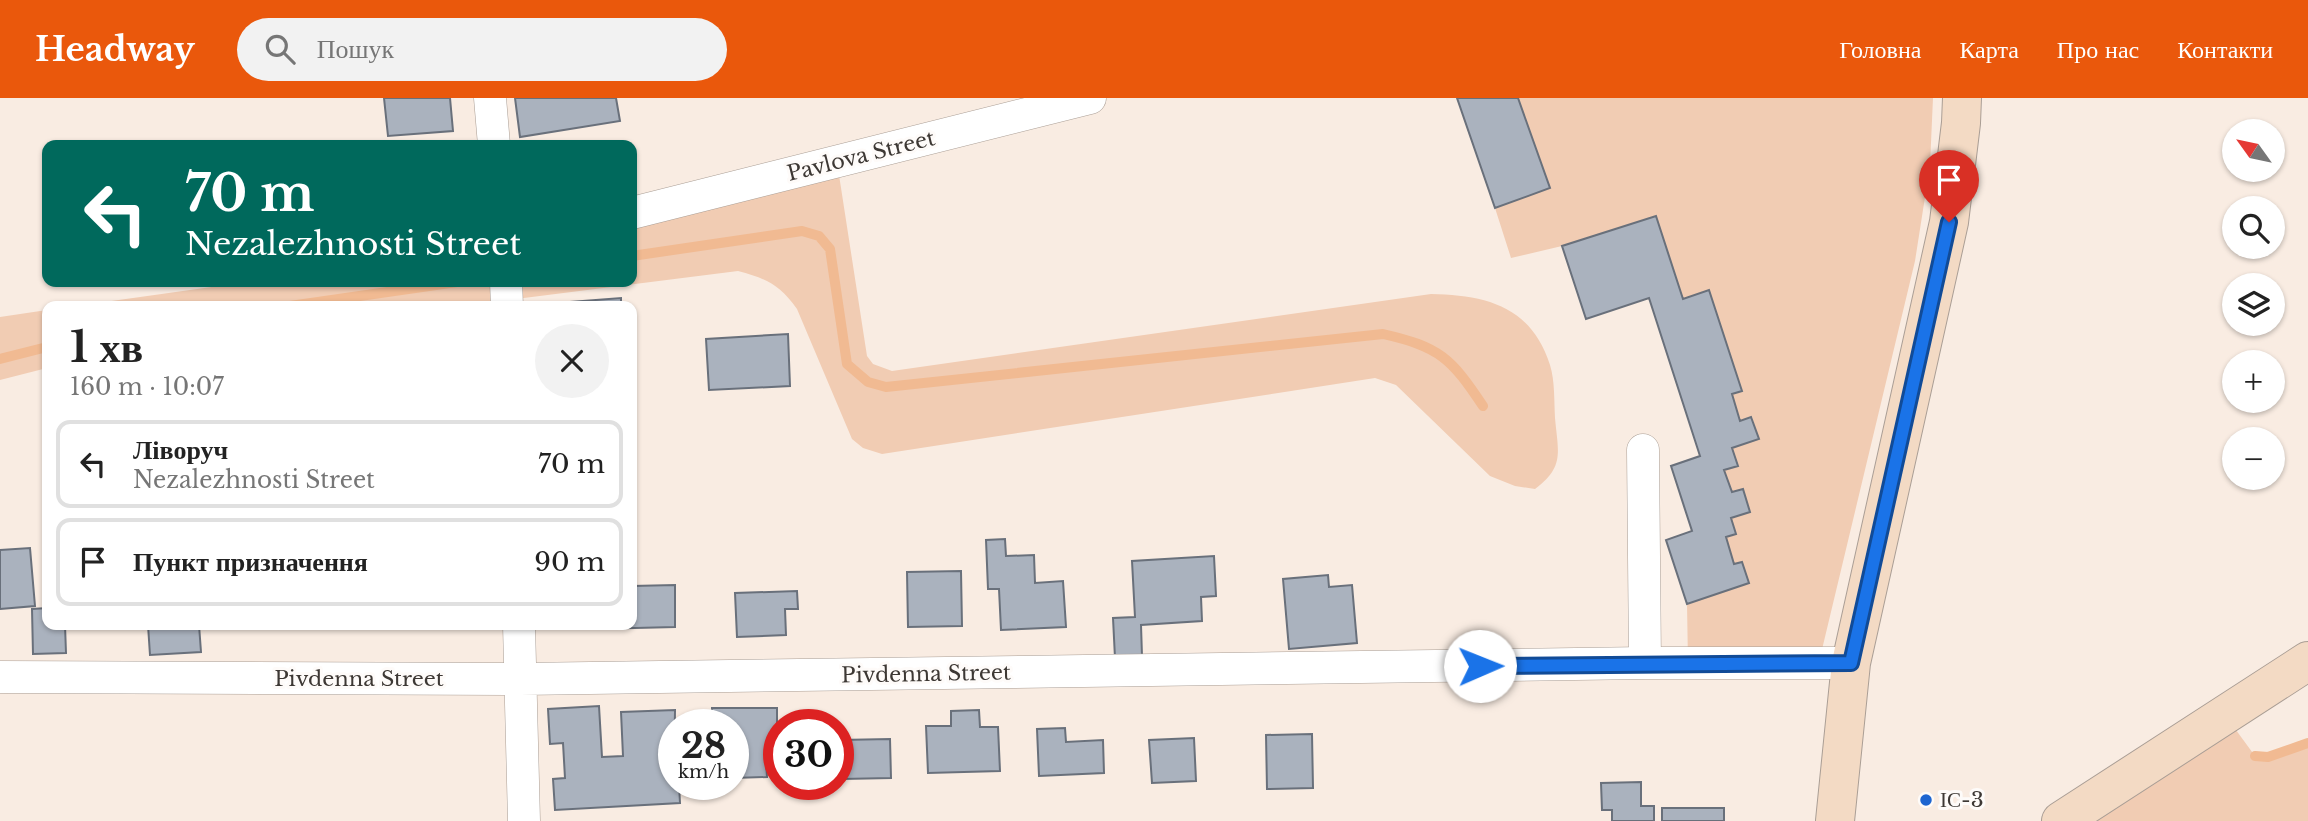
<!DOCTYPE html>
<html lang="uk">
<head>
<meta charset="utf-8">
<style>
  body { margin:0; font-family:"Libre Baskerville",serif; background:#f2f2f2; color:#222; height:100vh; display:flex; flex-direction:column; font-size:26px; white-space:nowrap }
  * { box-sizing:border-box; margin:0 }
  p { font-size:23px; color:#767676 }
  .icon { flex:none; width:38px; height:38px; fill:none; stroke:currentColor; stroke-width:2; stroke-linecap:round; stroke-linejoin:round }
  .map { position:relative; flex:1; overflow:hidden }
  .drawer { position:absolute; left:42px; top:203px; width:595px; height:329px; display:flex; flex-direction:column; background:#fff; border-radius:14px; box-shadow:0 2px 5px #0004 }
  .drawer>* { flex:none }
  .guide { position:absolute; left:42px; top:42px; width:595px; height:147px; border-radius:14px; box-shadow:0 2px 5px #0004; background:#00695c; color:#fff; overflow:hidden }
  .needle { width:46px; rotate:303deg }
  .tools { position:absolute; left:2222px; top:21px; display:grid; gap:14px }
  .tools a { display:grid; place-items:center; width:63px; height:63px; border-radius:50%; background:#fff; box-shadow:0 2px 5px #0004; font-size:35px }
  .speed { position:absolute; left:658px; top:611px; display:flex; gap:14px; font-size:35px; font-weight:700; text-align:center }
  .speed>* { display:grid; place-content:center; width:91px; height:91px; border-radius:50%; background:#fff; box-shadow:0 2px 5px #0004; line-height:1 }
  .speed small { font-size:18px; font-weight:400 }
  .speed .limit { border:10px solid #d22; background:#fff; color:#111 }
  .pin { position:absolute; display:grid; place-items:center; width:60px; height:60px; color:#fff; margin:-72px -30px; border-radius:50% 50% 50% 0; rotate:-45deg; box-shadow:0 0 7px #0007 }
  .pin .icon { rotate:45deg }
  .me { position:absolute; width:77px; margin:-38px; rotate:89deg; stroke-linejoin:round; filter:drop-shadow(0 0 5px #0008) }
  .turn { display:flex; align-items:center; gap:24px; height:147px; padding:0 28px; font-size:32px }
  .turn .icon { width:91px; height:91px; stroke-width:2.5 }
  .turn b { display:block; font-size:49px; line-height:60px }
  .round { display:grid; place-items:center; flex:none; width:74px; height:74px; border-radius:37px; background:#f2f2f2 }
  .head { display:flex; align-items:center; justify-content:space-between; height:119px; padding:0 28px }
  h1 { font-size:42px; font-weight:800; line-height:52px }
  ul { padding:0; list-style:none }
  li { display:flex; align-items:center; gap:21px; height:88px; margin:0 14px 10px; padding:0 14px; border:4px solid #e0e0e0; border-radius:14px }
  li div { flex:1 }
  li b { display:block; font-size:26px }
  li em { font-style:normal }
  header { display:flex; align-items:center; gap:42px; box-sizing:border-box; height:98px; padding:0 35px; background:#ea580c; color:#fff }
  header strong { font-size:33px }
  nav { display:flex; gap:38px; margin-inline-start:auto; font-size:24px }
  .search { width:490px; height:63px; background:#f2f2f2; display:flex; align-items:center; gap:18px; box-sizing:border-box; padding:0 24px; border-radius:38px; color:#767676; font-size:26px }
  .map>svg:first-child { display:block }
  .green { fill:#f1ccb3 }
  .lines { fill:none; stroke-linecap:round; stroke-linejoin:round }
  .stream { stroke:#f1ba92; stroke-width:10 }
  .building { fill:#aab2be; stroke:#69707b; stroke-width:2 }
  .street-casing { stroke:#aa9e95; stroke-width:33 }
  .secondary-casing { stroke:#aa9e95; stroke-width:40 }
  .street { stroke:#fff; stroke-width:32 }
  .secondary { stroke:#f3dac4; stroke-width:38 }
  .route-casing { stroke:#114b97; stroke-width:18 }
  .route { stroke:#1a73e8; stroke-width:12 }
  .poi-dot { fill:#1e65d0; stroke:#fefbf9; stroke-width:2.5 }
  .labels { text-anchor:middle; stroke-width:6; stroke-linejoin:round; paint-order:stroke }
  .street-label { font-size:21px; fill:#3d3834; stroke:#fefbf9 }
  .poi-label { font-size:21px; fill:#3d3834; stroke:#fefbf9; text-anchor:start }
</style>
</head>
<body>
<header>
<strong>Headway</strong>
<div class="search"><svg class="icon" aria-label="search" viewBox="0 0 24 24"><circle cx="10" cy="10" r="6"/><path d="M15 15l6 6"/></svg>Пошук</div>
<nav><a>Головна</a><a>Карта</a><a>Про нас</a><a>Контакти</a></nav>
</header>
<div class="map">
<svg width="2308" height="723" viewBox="0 0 2308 723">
  <rect width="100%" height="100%" fill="#f9ece2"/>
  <path class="green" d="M 1518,0 L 1933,0 L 1930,67 L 1915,163 L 1819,564 L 1688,565 L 1687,506 L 1749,485 L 1742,464 L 1734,466 L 1726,439 L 1736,436 L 1731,420 L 1750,414 L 1743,391 L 1732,394 L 1724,372 L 1732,350 L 1759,341 L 1752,319 L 1740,323 L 1732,296 L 1742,292 L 1709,193 L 1683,201 L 1655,118 L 1562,148 L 1511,160 L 1495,110 L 1549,90 Z
    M 837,64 L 867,258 L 873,266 L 892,273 L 1431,196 C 1486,197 1531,208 1550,267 C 1555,283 1554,304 1555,320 C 1558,354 1565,369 1535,391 L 1515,388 L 1490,378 L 1396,287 L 1375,280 L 882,356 L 863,350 L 852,341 L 797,211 C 779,186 767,181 738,173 L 461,208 L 76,208 L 247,184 L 632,184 L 632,115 Z
    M 47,212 L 47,270 L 0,282 L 0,219 Z
    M 2225,617 L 2255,658 L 2269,659 L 2308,645 L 2308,723 L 2061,723 Z"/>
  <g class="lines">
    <path class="stream" d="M 632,158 L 802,133 L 819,138 L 830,151 L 847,266 L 868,284 L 886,289 L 1383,236 C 1440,249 1451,260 1483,308
      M 290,208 L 457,184
      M 0,261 L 47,249
      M 2255,658 L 2268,659 L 2308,645"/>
  </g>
  <path class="building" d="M 384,0 L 450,0 L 453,33 L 388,38 Z
    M 515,0 L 616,0 L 620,23 L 520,39 Z
    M 1457,0 L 1518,0 L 1550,90 L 1495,110 Z
    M 1656,118 L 1683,201 L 1709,192 L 1742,293 L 1732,296 L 1740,323 L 1751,319 L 1759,341 L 1732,350 L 1738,368 L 1724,372 L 1732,394 L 1743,391 L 1750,414 L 1731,420 L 1736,436 L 1726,439 L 1734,466 L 1742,464 L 1749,485 L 1687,506 L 1666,442 L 1692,433 L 1671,368 L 1700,358 L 1649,200 L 1586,221 L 1562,148 Z
    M 621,200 L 621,208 L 559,208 L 558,205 Z
    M 788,236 L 790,288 L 709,292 L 706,241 Z
    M 1005,441 L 1006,458 L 1034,457 L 1035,485 L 1063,483 L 1066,529 L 1001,532 L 999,491 L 988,491 L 986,442 Z
    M 30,450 L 35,508 L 0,511 L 0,452 Z
    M 1214,458 L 1216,498 L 1201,499 L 1202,523 L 1141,527 L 1142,558 L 1115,560 L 1113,520 L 1135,519 L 1132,463 Z
    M 961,473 L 962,528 L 908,529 L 907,474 Z
    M 1328,477 L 1329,489 L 1352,487 L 1357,545 L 1289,551 L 1283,481 Z
    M 675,487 L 675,529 L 595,531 L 595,527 L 632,527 L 632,488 Z
    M 797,493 L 798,511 L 785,511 L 786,537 L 737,539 L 735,495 Z
    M 47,510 L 47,527 L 65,527 L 66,555 L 33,556 L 32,511 Z
    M 148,527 L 199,527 L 201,554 L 150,557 Z
    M 599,608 L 602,659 L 623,658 L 621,614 L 675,612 L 674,686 L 679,686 L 680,705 L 555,712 L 553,681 L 565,680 L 563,645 L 550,646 L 548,611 Z
    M 712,610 L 777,610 L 777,663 L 766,663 L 767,679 L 733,680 L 733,626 L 712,626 Z
    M 979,612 L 980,629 L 998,629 L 1000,673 L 928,675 L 926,628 L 951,628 L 951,613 Z
    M 1065,630 L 1066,644 L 1103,642 L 1104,675 L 1039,678 L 1037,631 Z
    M 1312,636 L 1313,690 L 1267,691 L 1266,637 Z
    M 1194,640 L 1196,683 L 1152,685 L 1149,642 Z
    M 890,641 L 891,680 L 842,681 L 840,642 Z
    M 1641,684 L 1641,708 L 1654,708 L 1654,723 L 1612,723 L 1612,712 L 1602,712 L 1601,685 Z
    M 1662,710 L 1724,710 L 1724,723 L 1662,723 Z"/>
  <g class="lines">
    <g class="street-casing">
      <path id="street" d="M 490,0 L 494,47
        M 632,115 L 1090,0
        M 506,184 L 507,208
        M 1643,352 L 1645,565
        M 519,527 L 524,723
        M 0,579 L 521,581 L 1645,565 L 1851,565"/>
    </g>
    <g class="secondary-casing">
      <path id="secondary" d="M 1835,723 L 1851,565 L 1949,124 L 1961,25 L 1962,0
        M 2061,723 L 2308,563"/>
    </g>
    <use href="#street" class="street"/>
    <use href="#secondary" class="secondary"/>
  </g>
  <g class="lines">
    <g class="route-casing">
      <path id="route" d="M 1480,568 L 1851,565 L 1949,124"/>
    </g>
    <use href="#route" class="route"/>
  </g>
  <circle class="poi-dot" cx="1926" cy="702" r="7"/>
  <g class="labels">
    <g class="street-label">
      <text transform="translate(861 58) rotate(-14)" y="7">Pavlova Street</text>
      <text transform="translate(926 576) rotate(-1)" y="7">Pivdenna Street</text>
      <text x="359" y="588">Pivdenna Street</text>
    </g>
    <g class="poi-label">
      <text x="1940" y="709">ІС-3</text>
    </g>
  </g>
</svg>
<div class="tools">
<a><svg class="needle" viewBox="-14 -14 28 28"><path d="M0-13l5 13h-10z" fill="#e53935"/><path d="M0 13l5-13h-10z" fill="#767676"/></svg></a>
<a><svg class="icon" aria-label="search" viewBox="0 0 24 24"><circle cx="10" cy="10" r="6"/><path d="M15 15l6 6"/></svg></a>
<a><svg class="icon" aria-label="layers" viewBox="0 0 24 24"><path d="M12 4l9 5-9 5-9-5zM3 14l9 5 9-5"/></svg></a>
<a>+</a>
<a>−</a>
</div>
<div class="speed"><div>28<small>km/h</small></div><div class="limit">30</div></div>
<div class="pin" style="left:1949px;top:124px;background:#d93025"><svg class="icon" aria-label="arrive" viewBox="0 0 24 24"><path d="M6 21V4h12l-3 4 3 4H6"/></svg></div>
<svg class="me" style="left:1480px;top:568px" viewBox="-20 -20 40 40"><circle r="19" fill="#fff"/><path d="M0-13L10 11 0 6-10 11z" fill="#1a73e8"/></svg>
<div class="guide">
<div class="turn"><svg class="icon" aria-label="left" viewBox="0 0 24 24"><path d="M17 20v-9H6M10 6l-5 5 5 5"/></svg><div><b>70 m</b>Nezalezhnosti Street</div></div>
</div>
<section class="drawer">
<div class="head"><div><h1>1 хв</h1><p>160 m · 10:07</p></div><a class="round"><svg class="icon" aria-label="close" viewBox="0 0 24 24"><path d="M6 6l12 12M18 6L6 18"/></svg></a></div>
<ul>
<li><svg class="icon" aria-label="left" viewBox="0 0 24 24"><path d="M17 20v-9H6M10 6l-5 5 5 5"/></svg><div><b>Ліворуч</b><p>Nezalezhnosti Street</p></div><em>70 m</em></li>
<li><svg class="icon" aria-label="arrive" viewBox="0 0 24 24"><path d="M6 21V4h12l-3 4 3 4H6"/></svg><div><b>Пункт призначення</b></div><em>90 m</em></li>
</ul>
</section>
</div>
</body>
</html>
